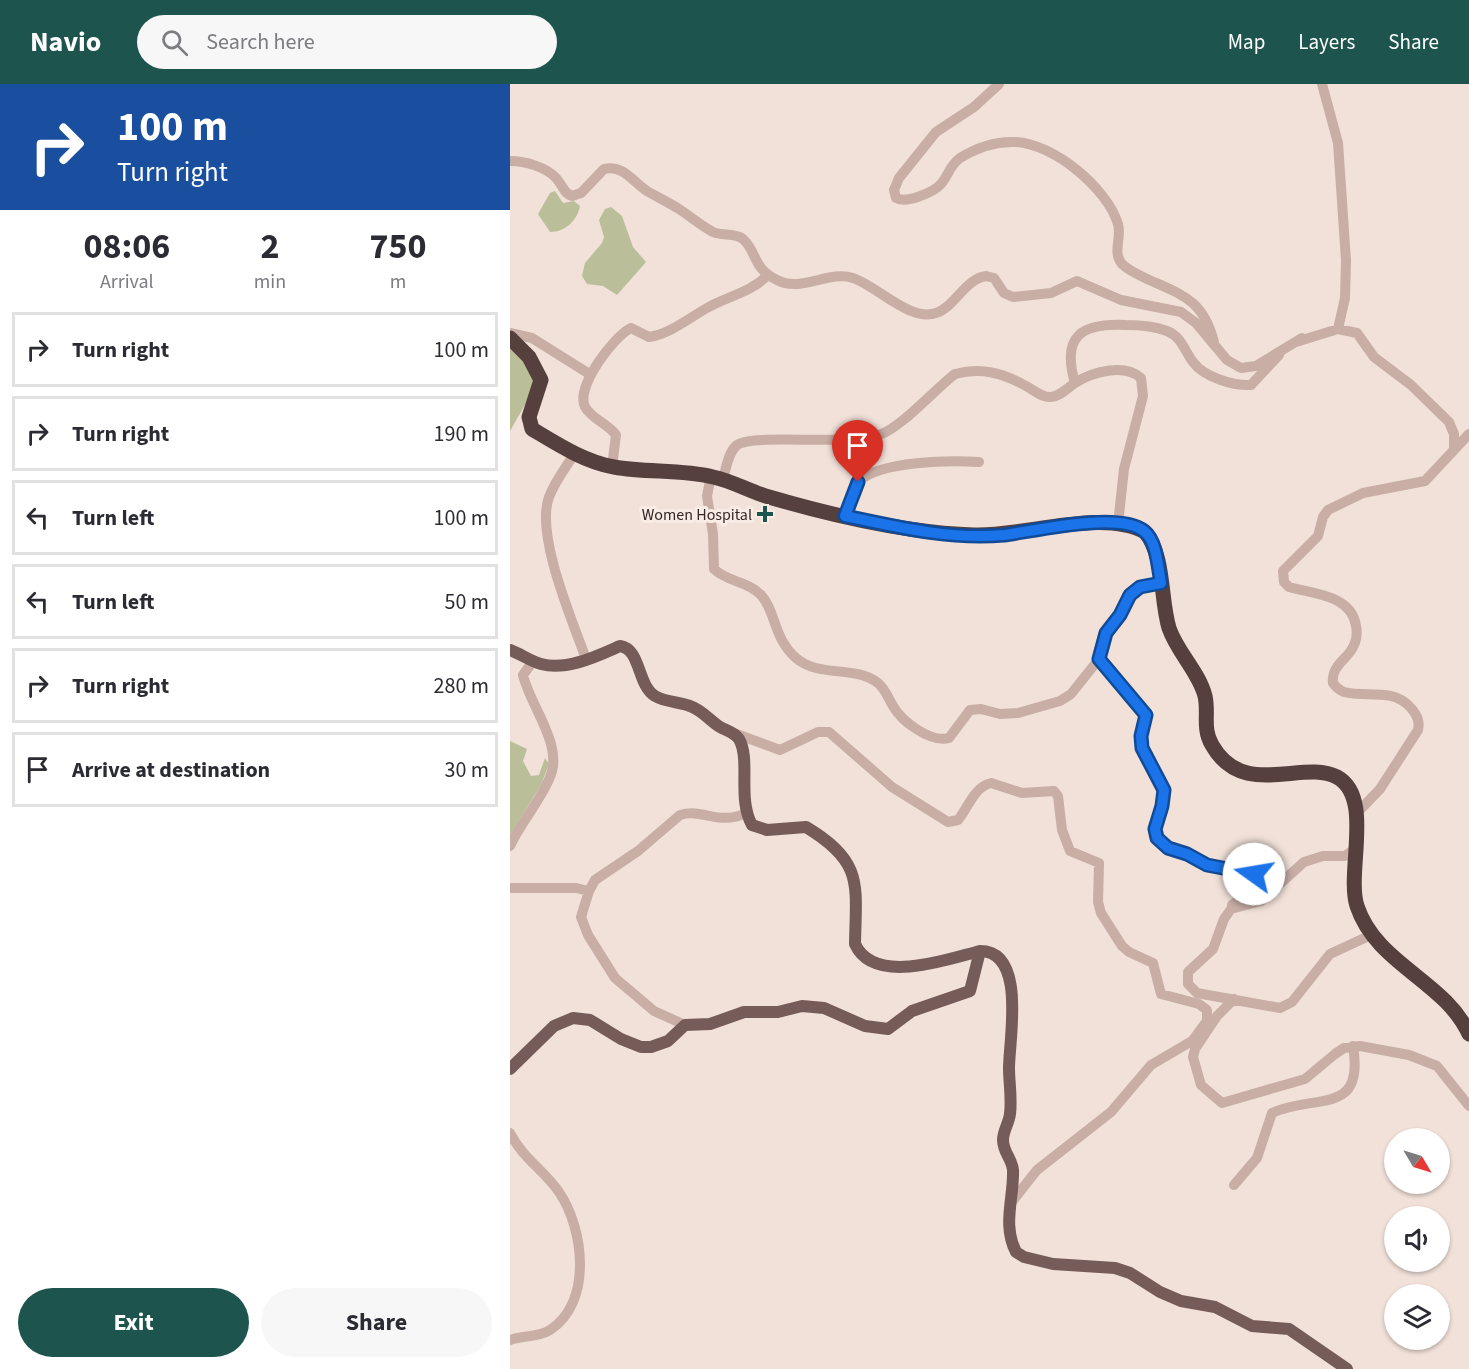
<!DOCTYPE html>
<html lang="en">
<head>
<meta charset="utf-8">
<style>
  body { margin:0; font-family:"Source Sans 3",sans-serif; background:#f7f7f7; color:#2b2b33; height:100vh; display:flex; flex-direction:column; font-size:22px; white-space:nowrap }
  * { box-sizing:border-box; margin:0 }
  p { font-size:20px; color:#7c7c81 }
  .icon { flex:none; width:33px; height:33px; fill:none; stroke:currentColor; stroke-width:2; stroke-linecap:round; stroke-linejoin:round }
  .map { position:relative; flex:1; overflow:hidden }
  .drawer { display:flex; flex-direction:column; background:#fff; width:510px }
  .drawer>* { flex:none }
  .top-card { background:#1a4fa0; color:#fff; overflow:hidden }
  .needle { width:39px; rotate:128deg }
  .controls { position:absolute; left:874px; top:1044px; display:grid; gap:12px }
  .controls a { display:grid; place-items:center; width:66px; height:66px; border-radius:50%; background:#fff; box-shadow:0 2px 4px #0004; font-size:30px }
  .pin { position:absolute; display:grid; place-items:center; width:51px; height:51px; color:#fff; margin:-62px -26px; border-radius:50% 50% 50% 0; rotate:-45deg; box-shadow:0 0 6px #0007 }
  .pin .icon { rotate:45deg }
  .me { position:absolute; width:66px; margin:-33px; rotate:283deg; stroke-linejoin:round; filter:drop-shadow(0 0 4px #0008) }
  .turn { display:flex; align-items:center; gap:21px; height:126px; padding:0 18px; font-size:27px }
  .turn .icon { width:78px; height:78px; stroke-width:2.5 }
  .turn b { display:block; font-size:42px; line-height:51px }
  .eta { display:flex; justify-content:space-evenly; align-items:center; height:102px; text-align:center }
  .eta b { font-size:36px; font-weight:700; line-height:42px }
  .button { display:flex; gap:12px; margin-top:auto; padding:12px 18px }
  .button a { flex:1; height:69px; border-radius:36px; background:#1d554e; color:#fff; font-size:24px; font-weight:700; line-height:69px; text-align:center }
  .button a+a { background:#f7f7f7; color:#2b2b33 }
  ul { padding:0; list-style:none }
  li { display:flex; align-items:center; gap:18px; height:75px; margin:0 12px 9px; padding:0 6px; border:3px solid #e1e1e2; border-radius:0px }
  li div { flex:1 }
  li b { display:block; font-size:22px }
  li em { font-style:normal }
  header { display:flex; align-items:center; gap:36px; box-sizing:border-box; height:84px; padding:0 30px; background:#1d554e; color:#fff }
  header strong { font-size:28px }
  nav { display:flex; gap:33px; margin-inline-start:auto; font-size:21px }
  .search { width:420px; height:54px; background:#f7f7f7; display:flex; align-items:center; gap:15px; box-sizing:border-box; padding:0 21px; border-radius:33px; color:#7c7c81; font-size:22px }
  main { display:flex; flex:1; min-height:0 }
  .map>svg:first-child { display:block }
  .green { fill:#babf99 }
  .lines { fill:none; stroke-linecap:round; stroke-linejoin:round }
  .minor { stroke:#c8aea5; stroke-width:10 }
  .major { stroke:#765c58; stroke-width:12 }
  .highway { stroke:#55403e; stroke-width:15 }
  .route-casing { stroke:#114b97; stroke-width:15 }
  .route { stroke:#1a73e8; stroke-width:10 }
  .poi-dot { fill:#1d554e; stroke:#f9ece5; stroke-width:2 }
  .labels { text-anchor:middle; stroke-width:6; stroke-linejoin:round; paint-order:stroke }
  .poi-label { font-size:16px; fill:#342826; stroke:#f9ece5; text-anchor:end }
</style>
</head>
<body>
<header>
<strong>Navio</strong>
<div class="search"><svg class="icon" aria-label="search" viewBox="0 0 24 24"><circle cx="10" cy="10" r="6"/><path d="M15 15l6 6"/></svg>Search here</div>
<nav><a>Map</a><a>Layers</a><a>Share</a></nav>
</header>
<main>
<section class="drawer">
<div class="top-card">
<div class="turn"><svg class="icon" aria-label="right" viewBox="0 0 24 24"><path d="M7 20v-9h11M14 6l5 5-5 5"/></svg><div><b>100 m</b>Turn right</div></div>
</div>
<div class="eta">
<div><b>08:06</b><p>Arrival</p></div>
<div><b>2</b><p>min</p></div>
<div><b>750</b><p>m</p></div>
</div>
<ul>
<li><svg class="icon" aria-label="right" viewBox="0 0 24 24"><path d="M7 20v-9h11M14 6l5 5-5 5"/></svg><div><b>Turn right</b></div><em>100 m</em></li>
<li><svg class="icon" aria-label="right" viewBox="0 0 24 24"><path d="M7 20v-9h11M14 6l5 5-5 5"/></svg><div><b>Turn right</b></div><em>190 m</em></li>
<li><svg class="icon" aria-label="left" viewBox="0 0 24 24"><path d="M17 20v-9H6M10 6l-5 5 5 5"/></svg><div><b>Turn left</b></div><em>100 m</em></li>
<li><svg class="icon" aria-label="left" viewBox="0 0 24 24"><path d="M17 20v-9H6M10 6l-5 5 5 5"/></svg><div><b>Turn left</b></div><em>50 m</em></li>
<li><svg class="icon" aria-label="right" viewBox="0 0 24 24"><path d="M7 20v-9h11M14 6l5 5-5 5"/></svg><div><b>Turn right</b></div><em>280 m</em></li>
<li><svg class="icon" aria-label="arrive" viewBox="0 0 24 24"><path d="M6 21V4h12l-3 4 3 4H6"/></svg><div><b>Arrive at destination</b></div><em>30 m</em></li>
</ul>
<div class="button"><a>Exit</a><a>Share</a></div>
</section>
<div class="map">
<svg width="959" height="1285" viewBox="0 0 959 1285">
  <rect width="100%" height="100%" fill="#f1e1d9"/>
  <path class="green" d="M 45,107 L 53,119 L 64,117 L 70,122 C 67,137 55,148 40,148 L 28,130 L 40,109 Z
    M 101,123 L 112,132 L 123,163 L 136,178 L 107,211 L 93,202 L 77,200 L 72,192 L 75,179 L 92,159 L 94,153 L 89,136 L 95,125 Z
    M 0,260 L 25,289 L 20,312 L 0,347 Z
    M 0,657 L 17,665 L 13,677 L 21,692 L 29,691 L 35,674 L 39,680 L 31,701 L 0,751 Z"/>
  <g class="lines">
    <path class="minor" d="M 489,0 L 464,23 L 426,48 L 389,94 L 384,106 L 386,114 C 396,120 424,108 431,100 C 438,92 440,81 450,74 C 466,64 486,57 506,58 C 544,60 597,104 608,140 C 612,154 602,168 612,180 C 618,186 627,190 635,194 C 672,211 693,215 704,258
      M 812,0 L 828,59 L 836,176 L 835,214 L 828,245
      M 0,77 C 15,77 36,83 46,94 C 53,101 53,109 62,112 L 71,109 L 94,85 C 113,80 123,98 137,107 C 147,113 158,118 169,125 C 180,132 191,142 203,148 C 212,152 226,149 233,155 C 247,167 242,184 267,196 C 292,209 318,186 343,194 C 367,202 400,238 426,229 C 445,223 455,195 476,192 L 484,194 L 494,209 L 503,213 L 541,209 L 567,197 L 611,216 L 671,228 L 686,239 L 717,276 L 731,284 L 746,282 L 792,254
      M 0,249 L 22,254 L 81,291
      M 786,258 L 828,245 L 847,249 L 864,273 L 901,301 L 939,338 L 944,350 L 944,365
      M 565,299 C 551,251 572,239 616,241 C 630,241 644,242 657,247 C 672,253 674,266 683,278 C 694,293 723,302 741,301 L 769,271
      M 65,369 C 56,383 45,397 39,413 C 25,451 63,538 76,575
      M 102,383 L 106,351 C 98,340 82,335 75,323 C 65,303 104,252 121,244 L 139,253 C 160,250 179,234 197,224 C 218,212 240,209 258,191
      M 201,392 L 197,412 L 203,450 L 204,485 C 217,498 238,497 251,511 C 266,527 263,554 286,574 C 309,594 345,581 368,599 C 376,606 378,614 383,622 C 392,638 421,659 439,654 L 460,626 L 471,625 L 490,630 L 508,629 L 550,617 L 561,610 L 589,575 L 596,549 L 610,531 L 620,511 L 630,503 L 651,499
      M 213,395 C 216,385 218,368 227,361 C 244,349 336,362 369,351 C 391,344 424,306 445,290 C 471,283 493,289 516,302 C 524,306 532,314 541,313 C 551,312 557,304 565,299 C 582,288 614,279 631,294 L 633,312 L 614,385 L 608,440
      M 335,432 C 338,421 341,405 349,397 C 371,377 440,376 469,378
      M 589,575 L 636,631 L 631,658 L 653,706 L 652,722 L 645,745 L 647,754 L 658,763 L 677,770 L 697,781 L 739,788 L 746,793 L 747,804 L 722,821
      M 224,649 L 270,666 L 308,648 L 319,648 L 382,703 L 438,738 L 448,736 C 458,724 464,703 481,699 L 512,709 L 544,707 L 548,712 L 552,746 L 560,767 L 589,779 L 588,818 L 591,829 L 612,862 L 619,868 L 643,879 L 651,910 L 689,920 L 697,926 L 697,937 L 683,956
      M 847,729 L 870,705 L 908,646 C 910,637 907,631 901,624 C 882,603 857,614 834,608 C 829,606 826,603 823,599 C 821,585 832,578 840,568 C 846,560 848,552 846,542 C 842,511 803,510 779,503 L 774,498 L 773,487 L 808,452 L 813,433 L 818,426 L 853,409 L 915,397 L 959,350
      M 0,762 C 11,738 31,716 40,693 C 54,661 20,622 13,591 L 23,577
      M 846,764 L 835,772 L 813,772 L 794,778 L 751,817 L 721,825 L 714,835 L 703,865 L 678,888 L 678,900 L 687,909 L 770,924 L 782,918 L 820,870 L 861,851
      M 0,804 L 66,804 L 79,807
      M 724,915 L 707,932 L 685,965 L 683,973 L 691,1001 L 712,1019 L 795,995 L 825,970 L 834,964 L 850,962 L 899,971 L 927,982 L 959,1022
      M 175,941 L 144,927 L 105,894 L 78,851 L 71,833 L 79,807 L 85,796 L 128,767 L 170,731 C 194,724 207,742 237,729
      M 0,1049 C 14,1076 33,1085 49,1108 C 74,1145 83,1218 40,1246 C 27,1254 13,1251 0,1256
      M 724,1101 L 747,1074 L 762,1029 C 804,1009 855,1033 843,962
      M 501,1119 L 527,1086 L 601,1028 L 641,981 L 687,954"/>
    <path class="major" d="M 0,566 C 11,570 20,577 31,580 C 57,587 87,572 110,562 C 131,565 127,601 145,612 C 155,618 169,618 180,622 C 192,626 199,636 210,643 C 217,647 224,648 229,655 C 241,676 227,714 242,741 L 257,746 L 296,743 C 354,778 346,800 345,860 C 364,902 438,875 470,867 C 517,867 499,956 499,984 C 499,999 502,1014 500,1030 C 499,1039 493,1047 493,1056 C 493,1068 502,1075 503,1086 C 504,1114 492,1141 506,1168 L 514,1173 L 543,1180 L 605,1184 L 620,1189 L 650,1208 L 671,1217 L 705,1223 L 742,1242 L 779,1245 L 837,1285
      M 0,985 L 44,942 L 63,934 L 80,936 L 111,955 L 131,963 L 141,963 L 158,957 L 175,941 L 200,940 L 234,928 L 268,928 L 292,922 L 314,924 L 355,942 L 378,945 L 402,927 L 460,907 L 470,867"/>
    <path class="highway" d="M 0,254 L 19,273 L 31,296 L 19,333 L 22,345 C 47,360 75,378 104,383 C 137,389 171,385 203,393 C 223,397 240,408 259,413 C 324,432 396,449 464,451 C 513,453 592,424 635,448 C 655,472 650,514 659,544 C 667,568 689,588 695,612 C 699,629 692,644 702,661 C 733,716 793,675 827,693 C 864,713 836,788 847,822 C 866,880 935,897 959,950"/>
  </g>
  <g class="lines">
    <g class="route-casing">
      <path id="route" d="M 348,398 L 335,432 C 386,443 442,456 494,451 C 525,447 608,427 634,447 C 647,457 648,484 651,499 L 630,503 L 620,511 L 610,531 L 596,549 L 589,575 L 636,631 L 631,652 L 632,664 L 654,706 L 652,722 L 645,745 L 647,754 L 658,764 L 677,770 L 697,781 L 744,790"/>
    </g>
    <use href="#route" class="route"/>
  </g>
  <path class="poi-dot" d="M252 421h6v6h6v6h-6v6h-6v-6h-6v-6h6z"/>
  <g class="labels">
    <g class="poi-label">
      <text x="242" y="436">Women Hospital</text>
    </g>
  </g>
</svg>
<div class="controls">
<a><svg class="needle" viewBox="-14 -14 28 28"><path d="M0-13l5 13h-10z" fill="#e53935"/><path d="M0 13l5-13h-10z" fill="#7c7c81"/></svg></a>
<a><svg class="icon" aria-label="sound" viewBox="0 0 24 24"><path d="M4 9h4l5-4v14l-5-4H4zM17 9q2 3 0 6"/></svg></a>
<a><svg class="icon" aria-label="layers" viewBox="0 0 24 24"><path d="M12 4l9 5-9 5-9-5zM3 14l9 5 9-5"/></svg></a>
</div>
<div class="pin" style="left:348px;top:398px;background:#d93025"><svg class="icon" aria-label="arrive" viewBox="0 0 24 24"><path d="M6 21V4h12l-3 4 3 4H6"/></svg></div>
<svg class="me" style="left:744px;top:790px" viewBox="-20 -20 40 40"><circle r="19" fill="#fff"/><path d="M0-13L10 11 0 6-10 11z" fill="#1a73e8"/></svg>
</div>
</main>
</body>
</html>
